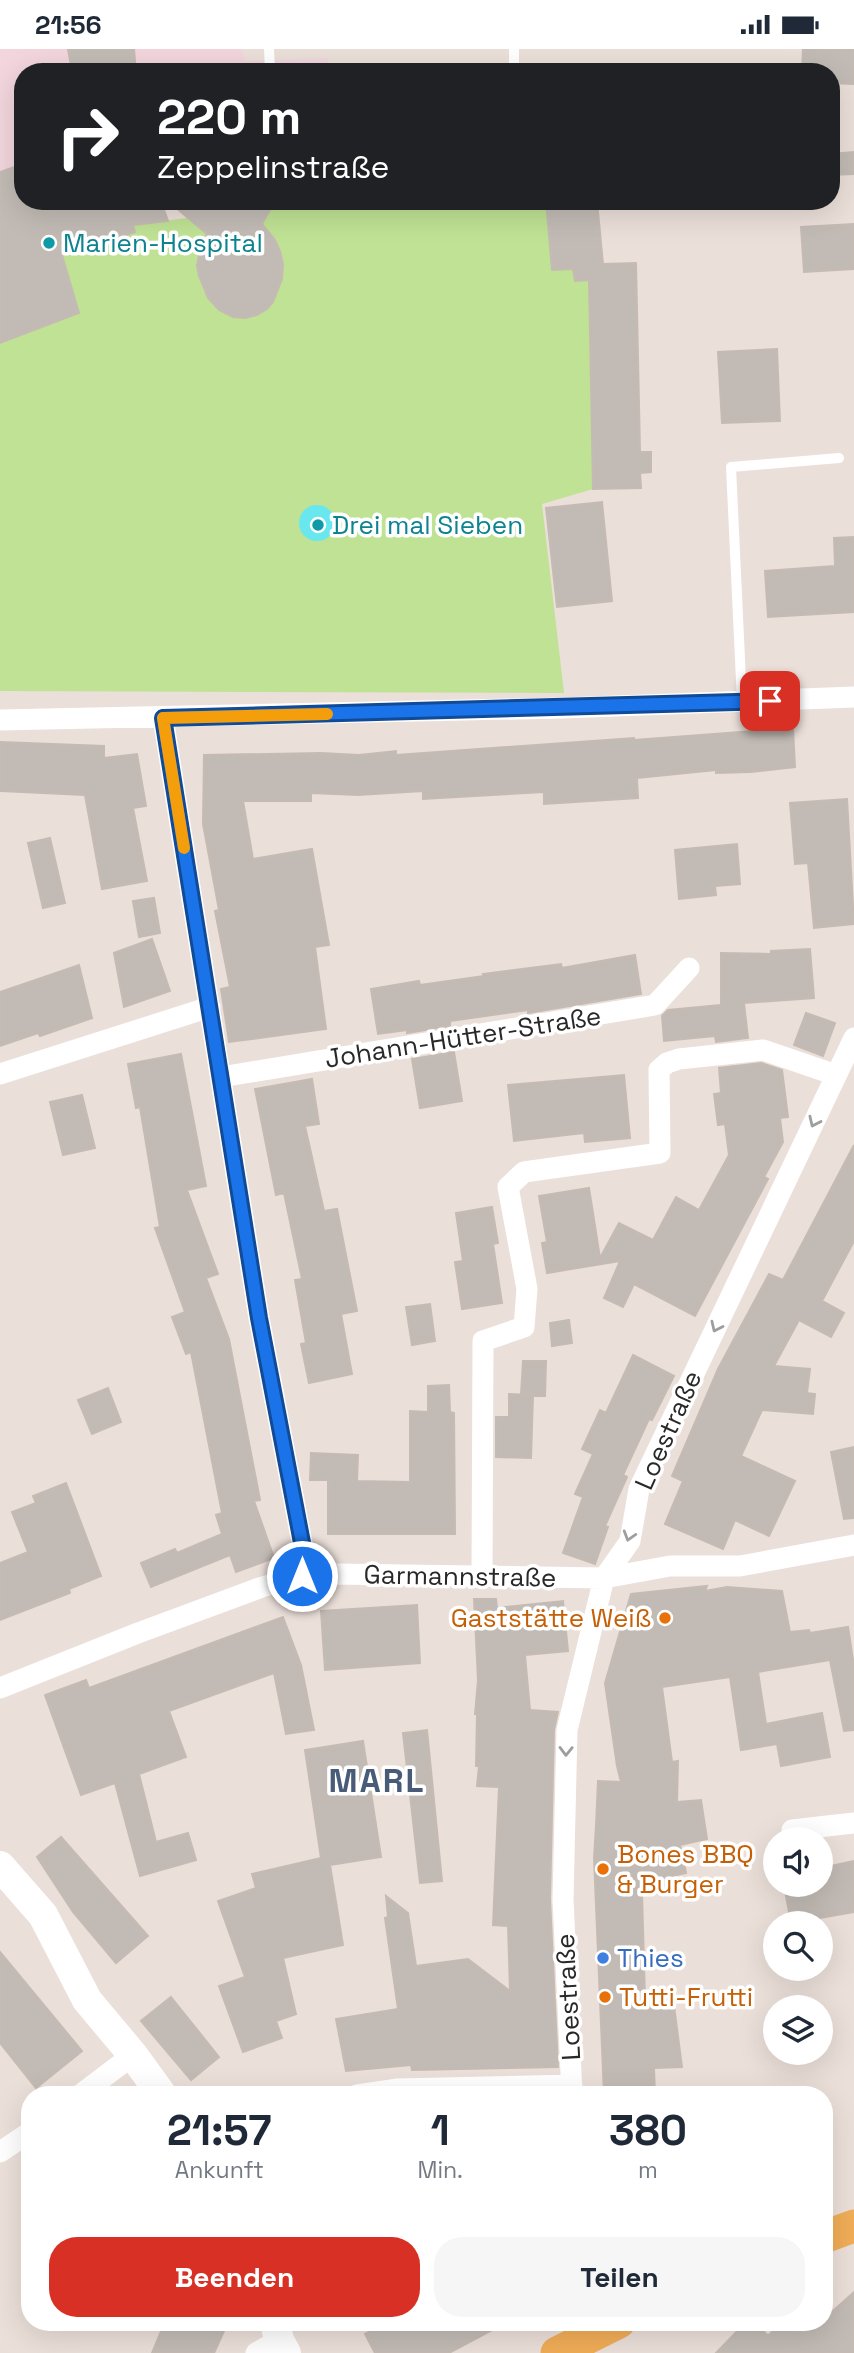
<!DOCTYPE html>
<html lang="de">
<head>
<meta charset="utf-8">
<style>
  body { margin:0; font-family:"Space Grotesk",sans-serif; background:#f6f6f7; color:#1f2937; height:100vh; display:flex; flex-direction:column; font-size:26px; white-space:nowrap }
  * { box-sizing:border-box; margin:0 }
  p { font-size:23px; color:#747a83 }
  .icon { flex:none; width:38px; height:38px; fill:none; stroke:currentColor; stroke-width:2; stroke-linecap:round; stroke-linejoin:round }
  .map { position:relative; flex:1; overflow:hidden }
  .drawer { position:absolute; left:21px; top:2037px; width:812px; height:245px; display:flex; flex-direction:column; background:#fff; border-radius:28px; box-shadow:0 7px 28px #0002 }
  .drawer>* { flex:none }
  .top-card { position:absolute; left:14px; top:14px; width:826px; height:147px; border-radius:28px; box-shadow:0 7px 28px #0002; background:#202124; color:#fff; overflow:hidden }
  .buttons { position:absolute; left:763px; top:1778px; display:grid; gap:14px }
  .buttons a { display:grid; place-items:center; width:70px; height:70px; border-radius:50%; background:#fff; box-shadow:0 7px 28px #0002; font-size:35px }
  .pin { position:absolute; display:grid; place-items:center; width:60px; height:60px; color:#fff; margin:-30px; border-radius:14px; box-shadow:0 4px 10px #0006 }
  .me { position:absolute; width:77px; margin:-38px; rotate:0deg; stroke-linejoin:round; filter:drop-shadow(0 0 5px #0008) }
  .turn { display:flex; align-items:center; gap:24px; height:147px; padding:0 28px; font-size:32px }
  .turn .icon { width:91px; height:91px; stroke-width:2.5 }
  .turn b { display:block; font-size:49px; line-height:60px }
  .eta { display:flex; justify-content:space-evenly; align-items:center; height:119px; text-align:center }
  .eta b { font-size:42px; font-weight:600; line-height:49px }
  .action { display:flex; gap:14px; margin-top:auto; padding:14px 28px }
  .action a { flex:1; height:80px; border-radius:28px; background:#d93025; color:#fff; font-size:28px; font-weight:600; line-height:80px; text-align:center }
  .action a+a { background:#f6f6f7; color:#1f2937 }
  .status { display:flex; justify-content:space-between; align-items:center; height:49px; padding:0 35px; background:#fff; direction:ltr }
  .status svg { height:19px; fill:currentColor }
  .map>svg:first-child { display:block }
  .medical { fill:#f2d5dd }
  .green { fill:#bfe294 }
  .water { fill:#69e7ef }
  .building { fill:#c2bbb5; stroke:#c6bbb3; stroke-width:2 }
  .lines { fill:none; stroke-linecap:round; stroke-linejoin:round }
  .lane { stroke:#fff; stroke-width:10 }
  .street { stroke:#fff; stroke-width:21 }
  .secondary { stroke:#fff; stroke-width:30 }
  .primary { stroke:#f1ad57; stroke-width:33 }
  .oneway { stroke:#9e9e9e }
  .route-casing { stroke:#114b97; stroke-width:18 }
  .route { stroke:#1a73e8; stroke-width:12 }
  .slow { stroke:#f59e0b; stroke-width:12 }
  .culture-dot { fill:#0f9aa8; stroke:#fff; stroke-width:2.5 }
  .food-dot { fill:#e8710a; stroke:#fff; stroke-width:2.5 }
  .shop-dot { fill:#3f7fe0; stroke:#fff; stroke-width:2.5 }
  .labels { text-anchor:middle; stroke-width:7; stroke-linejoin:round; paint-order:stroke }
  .culture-label { font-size:26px; fill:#0d838f; stroke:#fff; text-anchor:start }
  .street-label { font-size:26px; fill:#282828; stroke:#fff }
  .food-label { font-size:26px; fill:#c56008; stroke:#fff; text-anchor:start }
  .shop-label { font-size:26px; fill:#366cbe; stroke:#fff; text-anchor:start }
  .district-label { font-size:33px; font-weight:bold; letter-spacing:2px; fill:#485b78; stroke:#fff }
</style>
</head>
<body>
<div class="status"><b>21:56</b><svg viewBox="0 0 49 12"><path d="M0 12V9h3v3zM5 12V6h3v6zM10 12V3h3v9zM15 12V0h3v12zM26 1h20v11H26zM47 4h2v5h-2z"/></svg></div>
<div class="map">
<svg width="854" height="2304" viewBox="0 0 854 2304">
  <rect width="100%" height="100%" fill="#ebdfd9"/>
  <path class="medical" d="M 0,0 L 242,0 L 244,12 L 328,9 L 327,23 L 23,23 L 23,152 L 180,152 L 132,164 L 135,183 L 79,264 L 0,293 Z"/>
  <path class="green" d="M 484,152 L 484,161 L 546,154 L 552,221 L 573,220 L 575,232 L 589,231 L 593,440 L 542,455 L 564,644 L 0,642 L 0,293 L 79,264 L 62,206 L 135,183 L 133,176 L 187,169 L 208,186 C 181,219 214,287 257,262 C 274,252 275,249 282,230 L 261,178 L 275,153 Z"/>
  <path class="water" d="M299 474a18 18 0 1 1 36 0a18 18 0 1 1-36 0Z"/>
  <path class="building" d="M 68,0 L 134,0 L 136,23 L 72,23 Z
    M 803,0 L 854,0 L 854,35 L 831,34 L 831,23 L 802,21 Z
    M 854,103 L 854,125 L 831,126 L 831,105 Z
    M 23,115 L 23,152 L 161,152 L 168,172 L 133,176 L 135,183 L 62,206 L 79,264 L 0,294 L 0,123 Z
    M 168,152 L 275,152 L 262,175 L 275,191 L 280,202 L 283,215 L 282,230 L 273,253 L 267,260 L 257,266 L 245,269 L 233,268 L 219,261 L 208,249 L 199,227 L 197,217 L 200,200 L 207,185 Z
    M 546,152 L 597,152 L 603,215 L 636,214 L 640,403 L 651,403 L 651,423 L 640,424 L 641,439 L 593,440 L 589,231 L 575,232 L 573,220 L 552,221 Z
    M 854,175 L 854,220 L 804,223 L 801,178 Z
    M 777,300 L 780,372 L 722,374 L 718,303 Z
    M 602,453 L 612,552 L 557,558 L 546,459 Z
    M 854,488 L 854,563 L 768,568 L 765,522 L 835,517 L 834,489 Z
    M 793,679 L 795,718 L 751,723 L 716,724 L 716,721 L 637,729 L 638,749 L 544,755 L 544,743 L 423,750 L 423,742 L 358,746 L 311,744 L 311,752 L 243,752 L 253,810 L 312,800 L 329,896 L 315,898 L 326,980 L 229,993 L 221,940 L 230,938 L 215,862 L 219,861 L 203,775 L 204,706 L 321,704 L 359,706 L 396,702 L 396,706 L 634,689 L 634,691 Z
    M 0,693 L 104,697 L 104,709 L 137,705 L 146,757 L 133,759 L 147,832 L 102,840 L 85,746 L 0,742 Z
    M 847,750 L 854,875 L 814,879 L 808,814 L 795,815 L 790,754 Z
    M 50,789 L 65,854 L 43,859 L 28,794 Z
    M 737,795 L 740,835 L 715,837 L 716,846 L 679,850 L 675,801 Z
    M 154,849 L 160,884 L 139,888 L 133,852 Z
    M 152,890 L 170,942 L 124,958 L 114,904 Z
    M 810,900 L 814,949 L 744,954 L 748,989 L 716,993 L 715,987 L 664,992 L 662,967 L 668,961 L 721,956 L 721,904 L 771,905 L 771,902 Z
    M 635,906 L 641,945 L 528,964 L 528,961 L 450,972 L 450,977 L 407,984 L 407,981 L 378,985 L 371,940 L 419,932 L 420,936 L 484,927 L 483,925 L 561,915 L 562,919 Z
    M 79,916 L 92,969 L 40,987 L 38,984 L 0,997 L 0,943 Z
    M 806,964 L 835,974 L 823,1007 L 794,996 Z
    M 454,1003 L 462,1052 L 420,1059 L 412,1010 Z
    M 181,1005 L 206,1137 L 187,1141 L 218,1225 L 206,1229 L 229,1290 L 260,1451 L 254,1452 L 274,1509 L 236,1523 L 230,1506 L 151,1538 L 141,1514 L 175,1500 L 177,1504 L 222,1485 L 216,1466 L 222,1464 L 191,1303 L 186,1305 L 172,1268 L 185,1263 L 155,1179 L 160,1178 L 140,1058 L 136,1059 L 128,1015 Z
    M 761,1014 L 782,1021 L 788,1068 L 780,1069 L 783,1093 L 764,1128 L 768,1130 L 695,1267 L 634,1235 L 623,1258 L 604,1249 L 620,1212 L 547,1224 L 542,1194 L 547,1193 L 539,1147 L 589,1139 L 600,1209 L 619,1174 L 653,1191 L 676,1148 L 699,1161 L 729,1106 L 725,1075 L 718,1076 L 714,1045 L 721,1044 L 719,1019 Z
    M 624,1026 L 630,1089 L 585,1093 L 584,1084 L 514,1092 L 508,1036 Z
    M 312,1030 L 319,1075 L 305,1077 L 324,1162 L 337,1160 L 357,1262 L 341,1265 L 352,1325 L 309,1334 L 301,1295 L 306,1294 L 295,1231 L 302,1230 L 284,1144 L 276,1146 L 255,1040 Z
    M 82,1046 L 95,1099 L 63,1106 L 50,1053 Z
    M 854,1096 L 854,1192 L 822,1252 L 844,1264 L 831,1288 L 799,1271 L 774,1317 L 810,1320 L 807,1344 L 815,1345 L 813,1365 L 762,1361 L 741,1407 L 795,1432 L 769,1487 L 735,1471 L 723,1500 L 665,1475 L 683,1432 L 672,1427 L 718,1320 L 769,1225 L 783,1231 Z
    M 492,1158 L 498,1194 L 493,1195 L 502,1254 L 462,1260 L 455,1213 L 463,1212 L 456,1164 Z
    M 430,1255 L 435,1292 L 412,1296 L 406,1258 Z
    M 569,1271 L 572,1294 L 552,1297 L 550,1274 Z
    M 633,1306 L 674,1327 L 652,1371 L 649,1370 L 623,1426 L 627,1428 L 605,1477 L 608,1478 L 595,1515 L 563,1504 L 583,1448 L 575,1445 L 593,1405 L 582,1400 L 600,1361 L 606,1364 Z
    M 523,1312 L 546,1312 L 545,1347 L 521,1345 Z
    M 449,1336 L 450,1363 L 454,1364 L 455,1485 L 328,1485 L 328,1431 L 310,1431 L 311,1404 L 358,1406 L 357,1432 L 410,1433 L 410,1362 L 428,1363 L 428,1337 Z
    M 108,1339 L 121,1373 L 92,1385 L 78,1351 Z
    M 509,1345 L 533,1346 L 531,1409 L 496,1408 L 496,1368 L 509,1368 Z
    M 854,1398 L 854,1469 L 844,1470 L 831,1403 Z
    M 66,1434 L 101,1527 L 69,1540 L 70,1544 L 0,1571 L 0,1514 L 28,1503 L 12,1463 L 36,1454 L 33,1447 Z
    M 707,1537 L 705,1542 L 727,1538 L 782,1542 L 790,1583 L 809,1581 L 810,1584 L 848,1578 L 854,1617 L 854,1681 L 844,1682 L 830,1611 L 758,1623 L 766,1675 L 822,1664 L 830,1708 L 781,1717 L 777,1695 L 741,1701 L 730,1628 L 662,1638 L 672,1713 L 678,1712 L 677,1753 L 701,1751 L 707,1790 L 680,1796 L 686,1824 L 659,1830 L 660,1844 L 642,1844 L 645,1950 L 673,1949 L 682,2018 L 654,2019 L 655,2046 L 604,2046 L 594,1809 L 596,1777 L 598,1732 L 621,1733 L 617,1717 L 605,1634 L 631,1545 Z
    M 474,1550 L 496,1550 L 497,1559 L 563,1552 L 568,1602 L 525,1606 L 530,1661 L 558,1663 L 554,1681 L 550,1850 L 558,2018 L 412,2021 L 411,2016 L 346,2022 L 336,1970 L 398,1960 L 385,1869 L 388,1868 L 386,1847 L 408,1864 L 416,1917 L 468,1910 L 510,1942 L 508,1877 L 493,1876 L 499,1738 L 477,1737 L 479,1717 L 476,1717 L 477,1665 L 475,1665 L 478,1631 Z
    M 417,1556 L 420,1614 L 325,1621 L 321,1562 Z
    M 283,1568 L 301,1616 L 314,1681 L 286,1685 L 274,1624 L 169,1662 L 186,1708 L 139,1725 L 156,1793 L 188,1784 L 196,1811 L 140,1827 L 115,1734 L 81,1746 L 45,1646 L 86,1631 L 89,1639 Z
    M 427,1681 L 442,1832 L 420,1834 L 403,1684 Z
    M 363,1692 L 381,1808 L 330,1816 L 343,1896 L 283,1909 L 296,1965 L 276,1972 L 282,1989 L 243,2003 L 219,1937 L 245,1928 L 218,1852 L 256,1839 L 252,1825 L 321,1809 L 305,1701 Z
    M 61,1788 L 148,1887 L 116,1914 L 73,1863 L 37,1808 Z
    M 854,1812 L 854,1863 L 791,1874 L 784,1836 L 821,1836 L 821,1819 Z
    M 0,1903 L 82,2002 L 36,2039 L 0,1994 Z
    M 171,1948 L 219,2008 L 191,2031 L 141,1972 Z
    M 854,2243 L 854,2304 L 716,2304 L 746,2273 L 754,2273 L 768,2287 L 782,2273 L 824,2273 L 824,2270 Z
    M 165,2273 L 228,2273 L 214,2304 L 152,2304 Z
    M 373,2273 L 507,2273 L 449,2304 L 375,2304 L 365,2285 L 371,2282 Z"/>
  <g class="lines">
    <path class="lane" d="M 269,0 L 270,23
      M 514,0 L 514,23
      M 742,653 L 731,418 L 839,409"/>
    <path class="street" d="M 163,669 L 259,1269 L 304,1504 L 302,1527
      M 0,671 L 562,659 L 854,648
      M 0,1025 L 210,958
      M 221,1028 L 655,956 L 689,919
      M 482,1527 L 483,1292 L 524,1278 L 527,1240 L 508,1138 L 524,1123 L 660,1104 L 659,1021 L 667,1014 L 679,1010 L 763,1001 L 836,1026
      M 0,1639 L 138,1584 L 262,1538 L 302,1527 L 336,1525 L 604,1529 L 670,1517 L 740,1517 L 854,1496
      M 792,1781 L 854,1774
      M 80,2046 L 133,2006
      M 357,2046 L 398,2040 L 572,2036
      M 572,2046 L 563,1850 L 567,1681 L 604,1529 L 630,1492 L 639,1440 L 854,989
      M 0,2103 L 30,2083
      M 256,2304 L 279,2291"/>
    <path class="secondary" d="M 0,1817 L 43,1866 L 87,1951 L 133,2006 L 162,2046
      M 275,2273 L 279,2291 L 286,2304"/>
    <path class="primary" d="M 824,2188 L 854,2177
      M 557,2304 L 619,2273"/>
  </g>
  <defs><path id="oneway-chevron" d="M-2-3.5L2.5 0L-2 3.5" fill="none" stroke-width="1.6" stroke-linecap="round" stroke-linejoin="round" transform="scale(1.75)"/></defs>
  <g class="oneway">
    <use href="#oneway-chevron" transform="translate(814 1073) rotate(115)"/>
    <use href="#oneway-chevron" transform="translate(716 1278) rotate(115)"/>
    <use href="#oneway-chevron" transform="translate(629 1487) rotate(107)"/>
    <use href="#oneway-chevron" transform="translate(566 1702) rotate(91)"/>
  </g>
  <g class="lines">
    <g class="route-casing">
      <path id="route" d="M 302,1527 L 304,1504 L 259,1269 L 163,669 L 770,652"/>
    </g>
    <use href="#route" class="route"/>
    <path class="slow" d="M 184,799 L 163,669 L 327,665"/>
  </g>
  <g class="culture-dot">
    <circle cx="49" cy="194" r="7"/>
    <circle cx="318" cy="476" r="7"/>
  </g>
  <g class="food-dot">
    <circle cx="665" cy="1569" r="7"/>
    <circle cx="603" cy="1820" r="7"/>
    <circle cx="605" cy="1948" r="7"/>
  </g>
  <circle class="shop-dot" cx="603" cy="1909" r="7"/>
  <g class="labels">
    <g class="culture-label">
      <text x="63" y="203">Marien-Hospital</text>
      <text x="332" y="485">Drei mal Sieben</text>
    </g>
    <g class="street-label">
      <text transform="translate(463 988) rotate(-9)" y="9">Johann-Hütter-Straße</text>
      <text transform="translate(668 1381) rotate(-66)" y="9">Loestraße</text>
      <text transform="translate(460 1527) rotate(1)" y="9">Garmannstraße</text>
      <text transform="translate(568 1948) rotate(-93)" y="9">Loestraße</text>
    </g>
    <g class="food-label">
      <text x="651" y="1578" text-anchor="end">Gaststätte Weiß</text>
      <text x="617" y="1814">Bones BBQ<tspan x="617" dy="30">&amp; Burger</tspan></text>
      <text x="619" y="1957">Tutti-Frutti</text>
    </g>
    <g class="shop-label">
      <text x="617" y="1918">Thies</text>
    </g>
    <g class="district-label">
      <text x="377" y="1743">MARL</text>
    </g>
  </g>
</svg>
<div class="buttons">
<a><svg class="icon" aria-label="sound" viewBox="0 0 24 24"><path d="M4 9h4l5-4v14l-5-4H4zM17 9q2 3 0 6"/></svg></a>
<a><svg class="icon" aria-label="search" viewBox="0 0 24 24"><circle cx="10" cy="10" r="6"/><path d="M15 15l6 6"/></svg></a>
<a><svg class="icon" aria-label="layers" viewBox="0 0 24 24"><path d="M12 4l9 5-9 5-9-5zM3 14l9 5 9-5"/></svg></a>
</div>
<div class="pin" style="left:770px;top:652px;background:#d93025"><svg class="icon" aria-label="arrive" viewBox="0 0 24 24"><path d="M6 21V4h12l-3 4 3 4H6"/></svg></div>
<svg class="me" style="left:302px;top:1527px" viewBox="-20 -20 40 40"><circle r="17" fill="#1a73e8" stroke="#fff" stroke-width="3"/><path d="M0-11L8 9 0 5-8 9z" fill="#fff"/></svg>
<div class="top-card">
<div class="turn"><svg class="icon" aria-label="right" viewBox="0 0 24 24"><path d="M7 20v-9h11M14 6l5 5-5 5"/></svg><div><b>220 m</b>Zeppelinstraße</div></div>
</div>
<section class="drawer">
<div class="eta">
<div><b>21:57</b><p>Ankunft</p></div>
<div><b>1</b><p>Min.</p></div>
<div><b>380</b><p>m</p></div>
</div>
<div class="action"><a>Beenden</a><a>Teilen</a></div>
</section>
</div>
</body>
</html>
